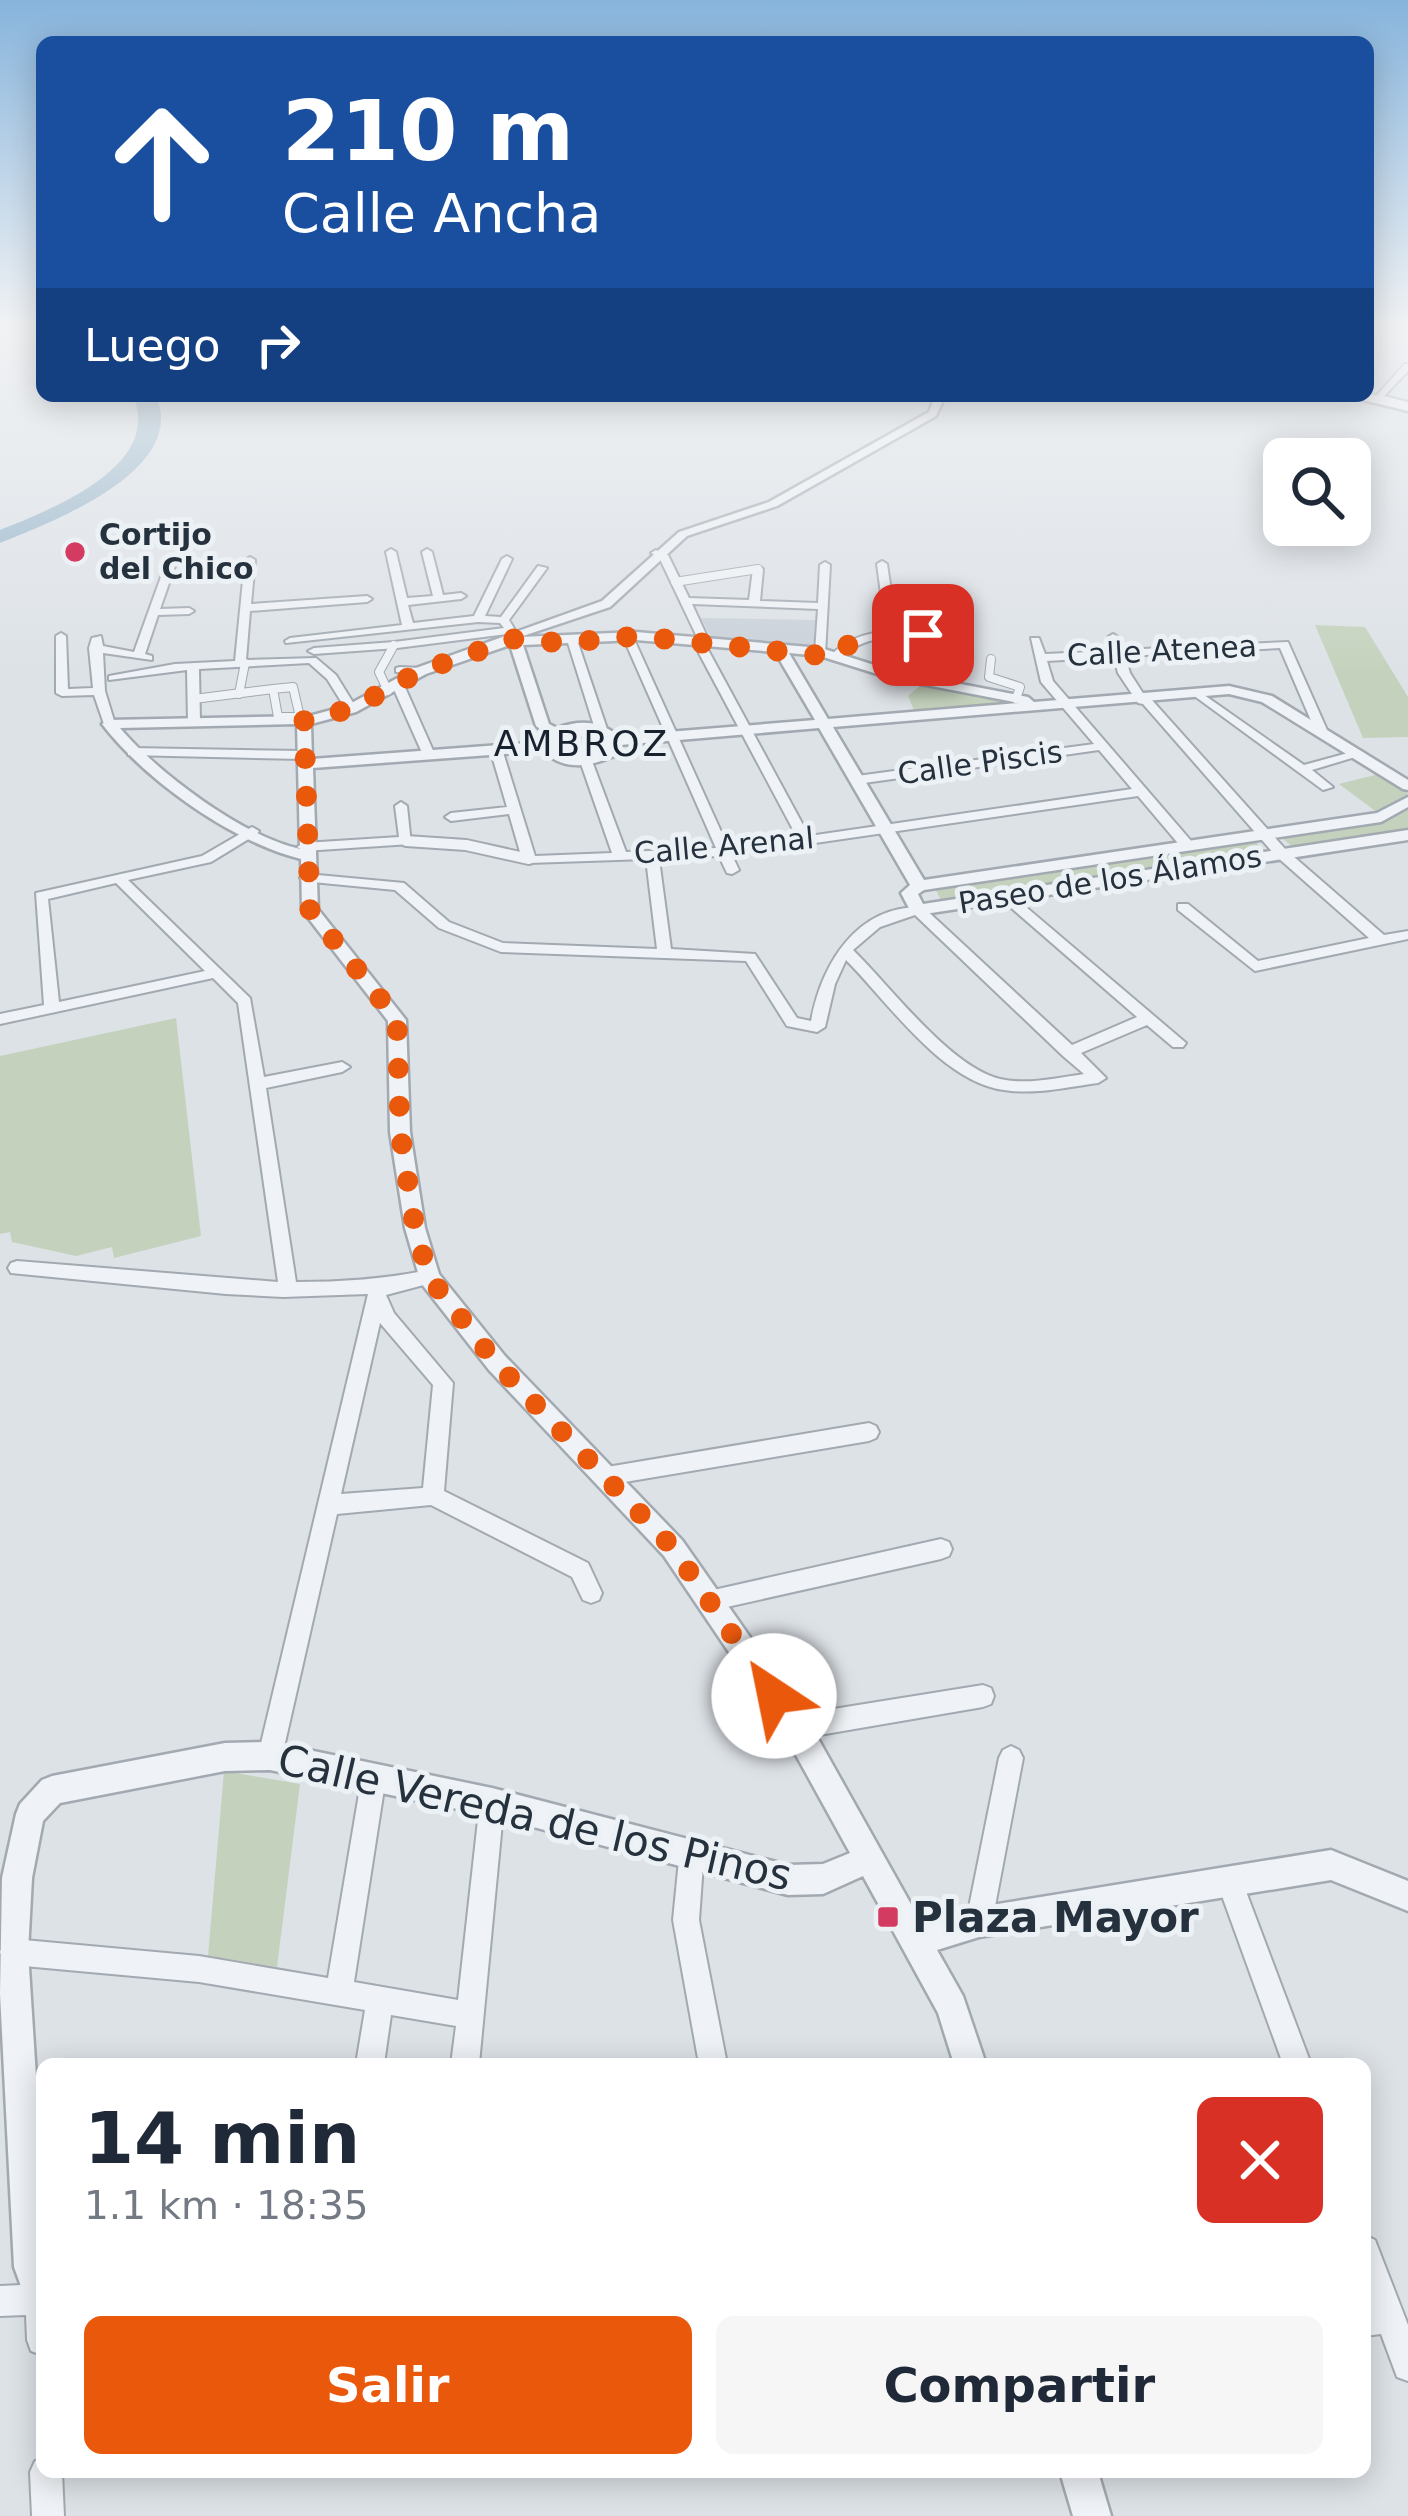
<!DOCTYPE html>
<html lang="es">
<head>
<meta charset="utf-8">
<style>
  body { margin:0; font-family:"DejaVu Sans",sans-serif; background:#f6f6f7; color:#1f2937; height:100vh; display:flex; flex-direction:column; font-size:45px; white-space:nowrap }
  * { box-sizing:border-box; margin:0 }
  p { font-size:39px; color:#747a83 }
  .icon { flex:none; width:66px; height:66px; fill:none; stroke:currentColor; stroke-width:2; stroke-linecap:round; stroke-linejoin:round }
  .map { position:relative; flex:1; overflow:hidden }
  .side { position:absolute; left:36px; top:2058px; width:1335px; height:420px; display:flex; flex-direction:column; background:#fff; border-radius:18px; box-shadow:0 6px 30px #0003 }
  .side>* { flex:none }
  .banner { position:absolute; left:36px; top:36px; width:1338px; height:366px; border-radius:18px; box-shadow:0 6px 30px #0003; background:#1a4fa0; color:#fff; overflow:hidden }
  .buttons { position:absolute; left:1263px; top:438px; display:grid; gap:24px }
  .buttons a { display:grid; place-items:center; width:108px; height:108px; border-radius:18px; background:#fff; box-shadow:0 6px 30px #0003; font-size:60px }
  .pin { position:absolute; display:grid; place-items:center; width:102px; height:102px; color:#fff; margin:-51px; border-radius:24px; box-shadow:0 6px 18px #0006 }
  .me { position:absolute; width:132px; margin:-66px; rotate:326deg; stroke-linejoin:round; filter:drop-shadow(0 0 9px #0008) }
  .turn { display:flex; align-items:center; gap:42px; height:252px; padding:0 48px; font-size:54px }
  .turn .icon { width:156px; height:156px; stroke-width:2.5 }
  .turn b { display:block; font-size:84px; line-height:102px }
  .then { display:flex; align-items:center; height:114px; padding:0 48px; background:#0003; gap:24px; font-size:45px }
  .round { display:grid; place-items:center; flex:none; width:126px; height:126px; border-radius:18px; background:#f6f6f7 }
  .headline { display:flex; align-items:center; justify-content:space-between; height:204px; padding:0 48px }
  h1 { font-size:72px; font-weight:600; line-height:90px }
  .cta { display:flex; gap:24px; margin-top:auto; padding:24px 48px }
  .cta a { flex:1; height:138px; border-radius:18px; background:#ea580c; color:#fff; font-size:48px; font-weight:600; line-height:138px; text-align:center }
  .cta a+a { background:#f6f6f7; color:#1f2937 }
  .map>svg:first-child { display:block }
  .built { fill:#cad1d9 }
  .green { fill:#c4d2bd }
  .water { fill:#95b4c9 }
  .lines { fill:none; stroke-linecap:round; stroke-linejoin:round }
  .pedestrian-far1-casing { stroke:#a2a9b1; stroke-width:10 }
  .pedestrian-casing { stroke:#a2a9b1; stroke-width:14 }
  .minor-casing { stroke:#a2a9b1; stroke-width:4 }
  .tertiary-casing { stroke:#a2a9b1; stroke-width:5 }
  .pedestrian-far1 { stroke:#eff2f6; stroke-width:8 }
  .pedestrian { stroke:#eff2f6; stroke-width:10 }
  .minor { fill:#eff2f6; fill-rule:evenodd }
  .tertiary { fill:#eff2f6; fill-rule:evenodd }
  .route { stroke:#ea580c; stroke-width:21; stroke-dasharray:0 37.8 }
  .poi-dot { fill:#d33b60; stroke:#ecf1f5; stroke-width:4.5 }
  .labels { text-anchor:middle; stroke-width:10; stroke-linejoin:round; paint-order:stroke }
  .far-poi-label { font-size:30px; font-weight:bold; fill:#26313e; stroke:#ecf1f5; text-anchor:start }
  .far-street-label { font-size:30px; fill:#26313e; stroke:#ecf1f5 }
  .far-quarter-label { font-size:36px; letter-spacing:3px; fill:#18222f; stroke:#ecf1f5 }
  .near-street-label { font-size:42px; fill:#26313e; stroke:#ecf1f5 }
  .near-poi-label { font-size:42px; font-weight:bold; fill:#26313e; stroke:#ecf1f5; text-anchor:start }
</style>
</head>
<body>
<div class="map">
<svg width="1408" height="2516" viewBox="0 0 1408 2516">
  <rect width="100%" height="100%" fill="#dde2e7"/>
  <path class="built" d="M 701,618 L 817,620 L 816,648 L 712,640 Z"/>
  <path class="green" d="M 1315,625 L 1365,627 L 1408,697 L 1408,737 L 1363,738 Z
    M 921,685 L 1020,703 L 1020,706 L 915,713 L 908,696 Z
    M 1383,773 L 1408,794 L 1378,813 L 1339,784 Z
    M 1408,805 L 1408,831 L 1294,848 L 1277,834 L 1384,818 Z
    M 1251,837 L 1266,853 L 942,903 L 935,888 Z
    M 176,1018 L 201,1236 L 114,1258 L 112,1247 L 76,1256 L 12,1242 L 10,1232 L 0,1234 L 0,1056 Z
    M 224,1771 L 300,1784 L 277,1967 L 208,1956 Z"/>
  <path class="water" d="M 133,396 L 156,396 C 189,470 52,522 0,543 L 0,530 C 50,510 164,466 133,396 Z"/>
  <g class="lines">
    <g class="pedestrian-far1-casing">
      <path id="pedestrian-far1" d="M 675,582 L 758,569
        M 991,659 L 989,677 L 1020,687 L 1016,699
        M 293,687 L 300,717 L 278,717 L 273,689 Z
        M 388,691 L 379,672 L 394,645
        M 239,694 L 245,663
        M 194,699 L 273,689
        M 565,735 L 574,731 L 602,735"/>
    </g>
    <g class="pedestrian-casing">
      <path id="pedestrian" d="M 571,732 L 558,739 L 559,751 L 588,756 L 606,747 L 602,735 L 584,732
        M 406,841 L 466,845 L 529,859"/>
    </g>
    <g class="minor-casing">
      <path id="minor" d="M 1405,364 L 1408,364 L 1408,371 L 1384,396 L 1408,402 L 1408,406 L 1380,400 L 1372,403 L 1369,394 L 1377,395 Z
        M 391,549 L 396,552 L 407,598 L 433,596 L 422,552 L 427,549 L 432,552 L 443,595 L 461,593 L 466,596 L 461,599 L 408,605 L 413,623 L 474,616 L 502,559 L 507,556 L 512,559 L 485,616 L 501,617 L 538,566 L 547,568 L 509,620 L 518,635 L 517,637 L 507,634 L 397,648 L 314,654 L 308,651 L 314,648 L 394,642 L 504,628 L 500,623 L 478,622 L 286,643 L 285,641 L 290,638 L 402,625 L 386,552 Z
        M 656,550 L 668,555 L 689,598 L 749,600 L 753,569 L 758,566 L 763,569 L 760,601 L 818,603 L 820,565 L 825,562 L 830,565 L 825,654 L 815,652 L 818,609 L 692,604 L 710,643 L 706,646 L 809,836 L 1132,789 L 1099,750 L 857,784 L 851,780 L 857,776 L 1094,744 L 1041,682 L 1031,638 L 1039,638 L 1045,654 L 1112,651 L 1108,637 L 1113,634 L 1118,637 L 1122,650 L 1288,642 L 1327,730 L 1325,733 L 1315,730 L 1280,648 L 1125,656 L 1130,673 L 1146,698 L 1151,699 L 1286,850 L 1384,935 L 1408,931 L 1408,939 L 1255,971 L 1178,910 L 1178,904 L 1188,904 L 1258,961 L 1369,938 L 1276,856 L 1143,704 L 1138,703 L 1118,673 L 1114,657 L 1047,661 L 1053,681 L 1192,842 L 1192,848 L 1182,848 L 1138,796 L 732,855 L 739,870 L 732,874 L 727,873 L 719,856 L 659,859 L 671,949 L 755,954 L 797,1018 L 811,1021 C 822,963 857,905 923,907 L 1072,1045 L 1137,1017 L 1001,899 L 1008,895 L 1013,896 L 1186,1043 L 1183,1047 L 1173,1047 L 1147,1025 L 1081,1053 L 1106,1078 L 1098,1083 C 1067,1087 1035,1095 1004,1090 C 942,1082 888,1002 846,960 L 835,984 L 825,1027 L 817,1032 L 787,1026 L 746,961 L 501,952 L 439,928 L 395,890 L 302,881 L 300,878 L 307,874 L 404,883 L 449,922 L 503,943 L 657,949 L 646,859 L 529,863 L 522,859 L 509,814 L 451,821 L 445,817 L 451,813 L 507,807 L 490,749 L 496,745 L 502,749 L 535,856 L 612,853 L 580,761 L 586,757 L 592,761 L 626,852 L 716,848 L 623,637 L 628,634 L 633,637 L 728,847 L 797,837 L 693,642 L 698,639 L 659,557 L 651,553 ZM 915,915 L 1063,1056 L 1084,1074 C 1057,1078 1027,1085 1000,1079 C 950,1067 890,986 853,950 L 880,927 Z
        M 250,557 L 255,560 L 251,604 L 367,596 L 372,599 L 367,602 L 250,611 L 246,660 L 316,658 L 336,675 L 357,709 L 355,711 L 347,711 L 327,679 L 309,663 L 199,669 L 200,722 L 194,726 L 188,722 L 187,670 L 109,680 L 109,676 L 175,664 L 235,661 L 245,560 Z
        M 171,560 L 176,563 L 160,609 L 189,608 L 194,611 L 189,614 L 158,615 L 145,654 L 152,656 L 152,660 L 103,653 L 105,691 L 115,724 L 105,727 L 94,695 L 62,696 L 56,693 L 56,636 L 61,633 L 66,636 L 68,689 L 93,688 L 89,648 L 92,638 L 101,636 L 103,646 L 134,652 L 166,563 Z
        M 882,561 L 887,564 L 897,631 L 954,635 L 959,638 L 965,671 L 956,690 L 946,688 L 953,671 L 949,641 C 910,636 869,630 839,659 L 829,657 C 845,640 863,634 886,631 L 877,564 Z
        M 573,640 L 578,643 L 607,729 L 605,732 L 595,729 L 568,643 Z
        M 400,667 L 421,668 L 427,671 L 421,674 L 396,672 L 396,668 Z
        M 394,683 L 404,685 L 435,755 L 433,758 L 423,755 L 392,685 Z
        M 1197,690 L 1304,765 L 1359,750 L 1365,754 L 1312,770 L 1333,787 L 1323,790 L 1193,695 L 1191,693 Z
        M 132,748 L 303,751 L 309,755 L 303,759 L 128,755 L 128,749 Z
        M 401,802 L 407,806 L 411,844 L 304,851 L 297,847 L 304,843 L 399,837 L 395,806 Z
        M 252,827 L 259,831 L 257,834 L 211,862 L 128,880 L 250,998 L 264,1077 L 342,1062 L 350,1067 L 342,1072 L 266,1088 L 296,1282 C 342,1282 385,1279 429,1270 L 435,1272 L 438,1277 L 435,1282 L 386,1295 L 394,1313 L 453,1383 L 444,1491 L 588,1563 L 602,1593 L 599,1600 L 591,1603 L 583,1600 L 572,1577 L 431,1505 L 337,1514 L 282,1756 L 278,1764 L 270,1768 L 262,1764 L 258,1756 L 368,1294 L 283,1297 L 226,1294 L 11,1273 L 8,1268 L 11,1263 L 17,1261 L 278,1282 L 238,1003 L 213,978 L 0,1024 L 0,1014 L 44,1005 L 36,893 L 202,856 ZM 116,883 L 205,971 L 59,1002 L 48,899 ZM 380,1323 L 433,1385 L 423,1488 L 341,1494 Z
        M 869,1423 L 876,1426 L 879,1432 L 876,1438 L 869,1441 L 607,1485 L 600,1482 L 597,1476 L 600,1470 L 607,1467 Z
        M 941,1539 L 949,1542 L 952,1549 L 949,1556 L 941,1559 L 709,1611 L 701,1608 L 698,1601 L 701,1594 L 709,1591 Z
        M 983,1685 L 991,1688 L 994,1696 L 991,1704 L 983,1707 L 796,1739 L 788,1735 L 784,1727 L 788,1719 L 796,1715 Z
        M 1011,1746 L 1019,1750 L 1023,1758 L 992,1922 L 988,1931 L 979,1935 L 970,1931 L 966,1922 L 999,1758 L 1003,1750 Z
        M 374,1764 L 382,1768 L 386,1776 L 354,1982 L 458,2000 L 480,1802 L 483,1793 L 492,1790 L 501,1793 L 504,1802 L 479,2064 L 451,2064 L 456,2026 L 391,2015 L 384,2064 L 356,2064 L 365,2010 L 199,1982 L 13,1965 L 4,1961 L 0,1952 L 4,1943 L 13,1939 L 199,1956 L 328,1978 L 362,1776 L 366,1768 Z
        M 692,1838 L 701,1841 L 704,1850 L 699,1920 L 727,2064 L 699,2064 L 673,1920 L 680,1850 L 683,1841 Z
        M 1230,1869 L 1239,1873 L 1311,2064 L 1283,2064 L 1217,1882 L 1221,1873 Z
        M 1365,2235 L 1375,2240 L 1408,2325 L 1408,2381 L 1397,2377 L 1381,2334 L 1365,2336 L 1365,2306 L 1370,2305 L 1365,2290 Z
        M 42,2284 L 42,2355 L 31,2351 L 27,2340 L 26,2315 L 0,2316 L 0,2286 Z
        M 42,2458 L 42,2472 L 62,2472 L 64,2516 L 32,2516 L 30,2472 L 35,2461 Z"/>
    </g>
    <g class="tertiary-casing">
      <path id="tertiary" d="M 935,396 L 945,396 L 936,416 L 777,506 L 687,536 L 610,607 L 520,637 L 636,632 L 821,648 L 893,671 L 1028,697 L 1034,702 L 1229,686 L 1272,696 L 1408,780 L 1408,790 L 1403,789 L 1262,702 L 1229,694 L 833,727 L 924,880 L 1377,813 L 1408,797 L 1408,807 L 1381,822 L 924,890 L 918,894 L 923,904 L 1408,830 L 1408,840 L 918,915 L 912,914 L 901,893 L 910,885 L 819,728 L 620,745 L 614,756 C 589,767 564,771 543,751 L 313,768 L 318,909 L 406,1020 L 410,1132 L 425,1228 L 439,1274 L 505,1356 L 682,1540 L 806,1717 L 922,1924 L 979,1907 L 1331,1850 L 1408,1881 L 1408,1911 L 1331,1880 L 979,1937 L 937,1950 L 963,1996 L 986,2064 L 954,2064 L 938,2013 L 863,1876 L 823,1894 L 788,1895 L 492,1816 L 270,1770 L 225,1771 L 60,1803 L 43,1821 L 32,1878 L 28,1952 L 42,2170 L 42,2316 L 30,2311 L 14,2267 L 0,1994 L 2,1878 L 16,1814 L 20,1804 L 42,1780 L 52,1776 L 225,1743 L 270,1742 L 492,1788 L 788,1865 L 823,1864 L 850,1853 L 786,1737 L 664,1556 L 489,1370 L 421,1283 L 405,1228 L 390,1132 L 388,1021 L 302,910 L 301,859 C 232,842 145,780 102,724 L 109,720 L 309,716 L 346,706 L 416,668 L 602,601 L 679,532 L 769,502 L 929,412 ZM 636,640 L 775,652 L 815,720 L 618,736 C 600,720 579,720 557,728 L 549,724 L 523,645 ZM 510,645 L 536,726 L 547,734 L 542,742 L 312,759 L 311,724 L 356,712 L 426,674 ZM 789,653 L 820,656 L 890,678 L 1019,703 L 828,719 ZM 297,724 L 300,849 C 242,836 158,773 120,728 ZM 582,730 L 595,732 L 608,742 L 603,750 C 584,759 568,760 553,744 L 569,733 Z
        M 1347,396 L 1365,396 L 1408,405 L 1408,411 Z
        M 1060,2472 L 1098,2472 L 1111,2516 L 1073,2516 Z"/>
    </g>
    <use href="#pedestrian-far1" class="pedestrian-far1"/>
    <use href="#pedestrian" class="pedestrian"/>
    <use href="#minor" class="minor"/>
    <use href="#tertiary" class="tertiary"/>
  </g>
  <linearGradient id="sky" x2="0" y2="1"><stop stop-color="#87b4dc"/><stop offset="0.48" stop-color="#f0f2f4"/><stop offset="1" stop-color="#f0f2f4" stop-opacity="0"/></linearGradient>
  <rect width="1408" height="674" fill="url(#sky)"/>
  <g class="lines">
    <path class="route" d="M 774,1696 L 673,1548 L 497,1364 L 429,1277 L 415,1228 L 400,1132 L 397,1020 L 310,910 L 304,720 L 351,709 L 421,671 L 514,639 L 564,643 L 636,636 L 835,657 C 855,631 893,635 923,635"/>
  </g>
  <g class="poi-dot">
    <circle cx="75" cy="552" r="12"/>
    <rect x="876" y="1905" width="24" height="24" rx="6"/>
  </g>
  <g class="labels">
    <g class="far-poi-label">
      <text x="99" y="545">Cortijo<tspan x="99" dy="34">del Chico</tspan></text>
    </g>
    <g class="far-street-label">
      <text transform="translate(1162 651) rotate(-3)" y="10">Calle Atenea</text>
      <text transform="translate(980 763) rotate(-8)" y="10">Calle Piscis</text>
      <text transform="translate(724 846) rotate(-5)" y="10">Calle Arenal</text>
      <text transform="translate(1110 880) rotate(-9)" y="10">Paseo de los Álamos</text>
    </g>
    <g class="far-quarter-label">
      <text x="582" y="756">AMBROZ</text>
    </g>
    <g class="near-street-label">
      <text transform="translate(535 1817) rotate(13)" y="15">Calle Vereda de los Pinos</text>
    </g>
    <g class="near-poi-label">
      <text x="912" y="1932">Plaza Mayor</text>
    </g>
  </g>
</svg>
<div class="buttons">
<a><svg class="icon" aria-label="search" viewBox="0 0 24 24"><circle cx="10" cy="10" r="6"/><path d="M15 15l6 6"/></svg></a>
</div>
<div class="pin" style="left:923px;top:635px;background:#d93025"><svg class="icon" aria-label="arrive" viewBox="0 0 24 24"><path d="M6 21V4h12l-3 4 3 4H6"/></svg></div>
<svg class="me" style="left:774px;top:1696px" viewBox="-20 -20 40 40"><circle r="19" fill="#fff"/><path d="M0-13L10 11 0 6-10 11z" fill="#ea580c"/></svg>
<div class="banner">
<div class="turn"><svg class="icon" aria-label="ahead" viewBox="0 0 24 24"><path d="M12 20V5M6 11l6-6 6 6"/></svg><div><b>210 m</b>Calle Ancha</div></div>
<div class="then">Luego<svg class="icon" aria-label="right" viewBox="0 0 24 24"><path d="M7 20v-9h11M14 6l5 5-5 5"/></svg></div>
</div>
<section class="side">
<div class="headline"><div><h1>14 min</h1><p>1.1 km · 18:35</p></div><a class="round" style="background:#d93025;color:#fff"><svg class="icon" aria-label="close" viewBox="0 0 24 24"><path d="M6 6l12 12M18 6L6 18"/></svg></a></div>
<div class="cta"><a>Salir</a><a>Compartir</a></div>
</section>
</div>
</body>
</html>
